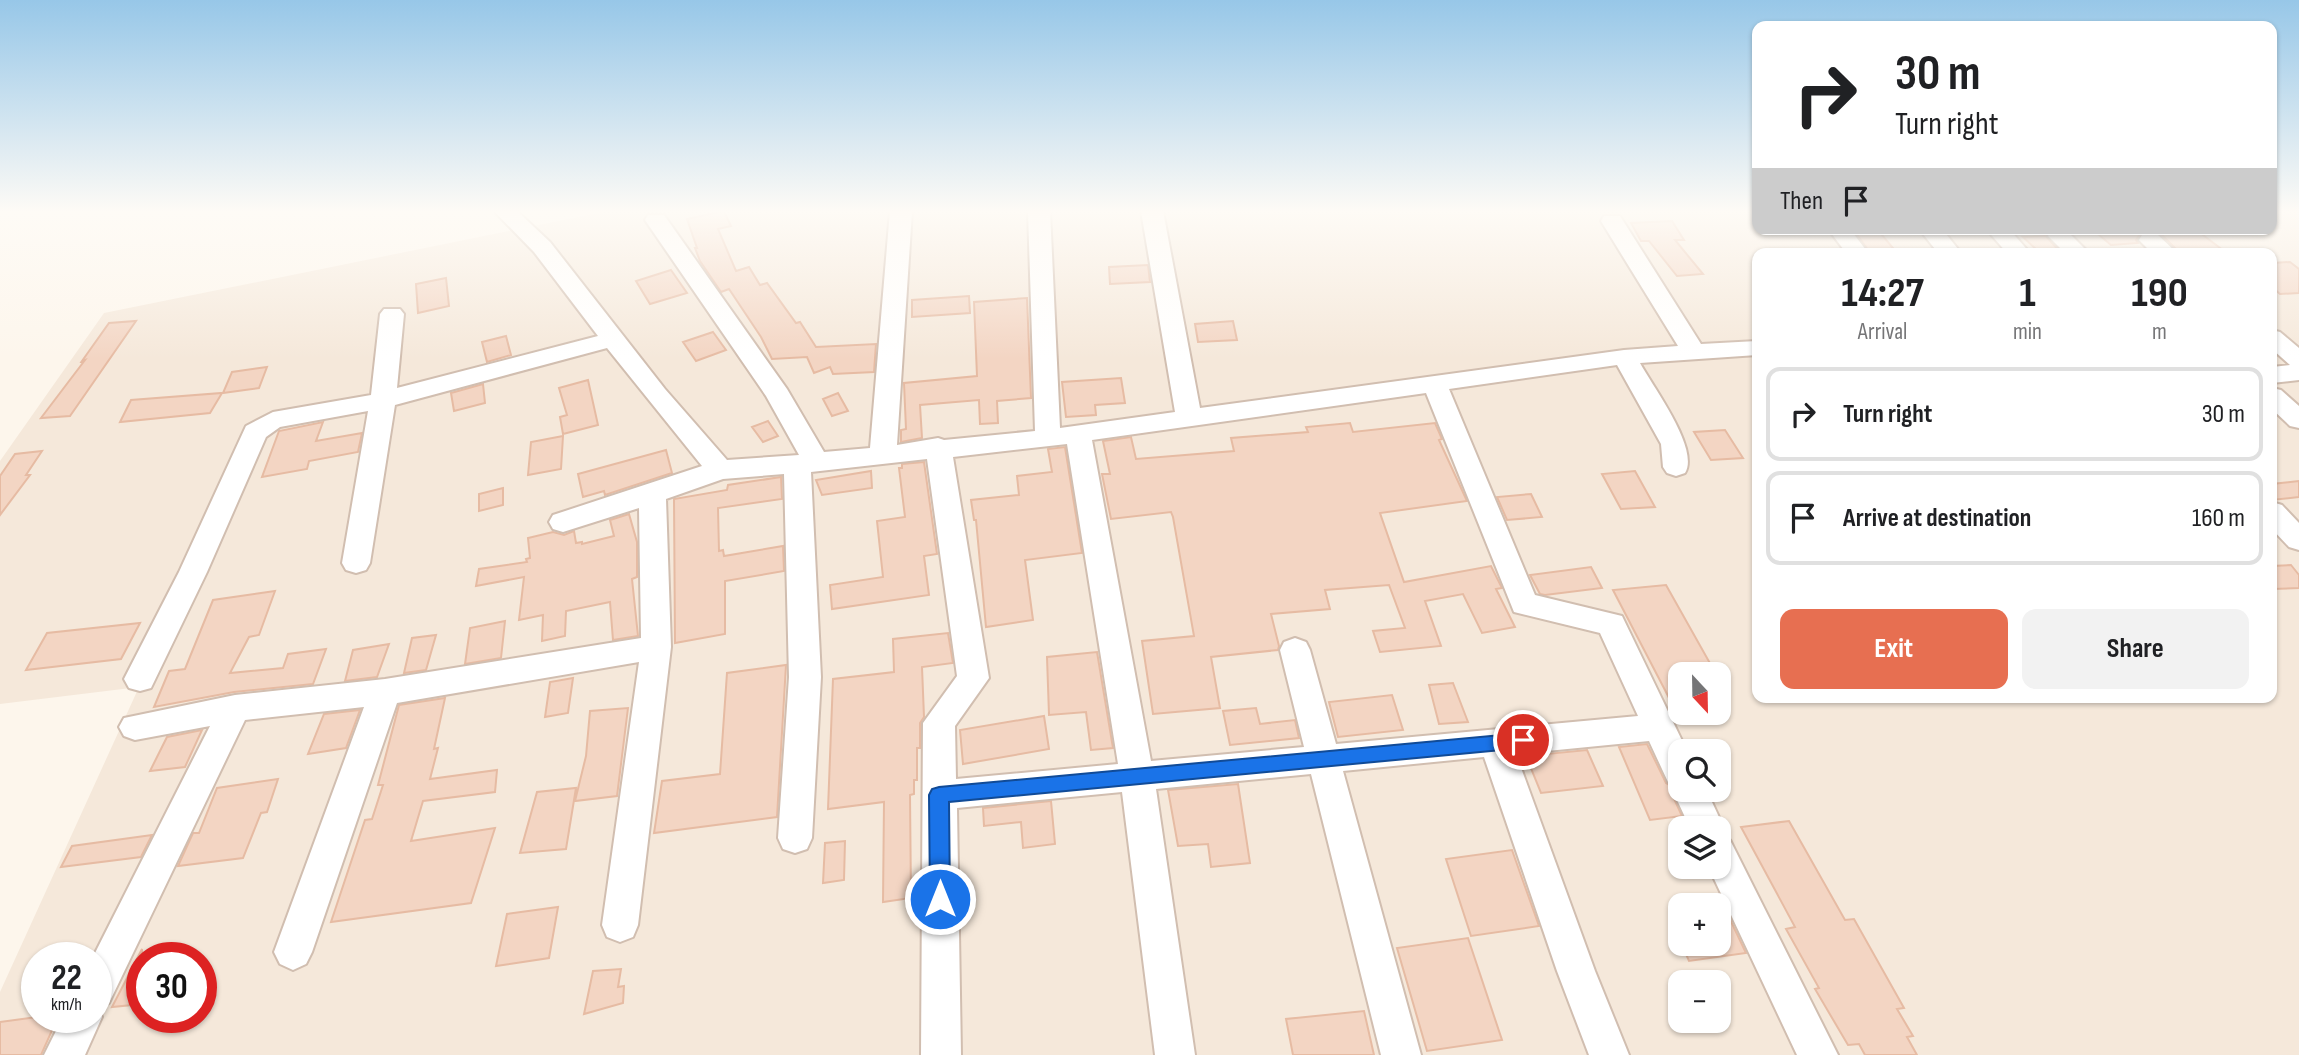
<!DOCTYPE html>
<html lang="en">
<head>
<meta charset="utf-8">
<style>
  body { margin:0; font-family:"Sofia Sans Condensed",sans-serif; background:#f2f2f2; color:#202124; height:100vh; display:flex; flex-direction:column; font-size:26px; white-space:nowrap }
  * { box-sizing:border-box; margin:0 }
  p { font-size:23px; color:#757577 }
  .icon { flex:none; width:38px; height:38px; fill:none; stroke:currentColor; stroke-width:2; stroke-linecap:round; stroke-linejoin:round }
  .map { position:relative; flex:1; overflow:hidden }
  .side { position:absolute; left:1752px; top:248px; width:525px; height:455px; display:flex; flex-direction:column; background:#fff; border-radius:14px; box-shadow:0 2px 5px #0004 }
  .side>* { flex:none }
  .hud { position:absolute; left:1752px; top:21px; width:525px; height:214px; border-radius:14px; box-shadow:0 2px 5px #0004; background:#fff; color:#202124; overflow:hidden }
  .needle { width:46px; rotate:158deg }
  .controls { position:absolute; left:1668px; top:662px; display:grid; gap:14px }
  .controls a { display:grid; place-items:center; width:63px; height:63px; border-radius:14px; background:#fff; box-shadow:0 2px 5px #0004; font-size:35px }
  .speed { position:absolute; left:21px; top:942px; display:flex; gap:14px; font-size:35px; font-weight:700; text-align:center }
  .speed>* { display:grid; place-content:center; width:91px; height:91px; border-radius:50%; background:#fff; box-shadow:0 2px 5px #0004; line-height:1 }
  .speed small { font-size:18px; font-weight:400 }
  .speed .limit { border:10px solid #d22; background:#fff; color:#111 }
  .pin { position:absolute; display:grid; place-items:center; width:60px; height:60px; color:#fff; margin:-30px; border:4px solid #fff; border-radius:50%; box-shadow:0 2px 7px #0007 }
  .me { position:absolute; width:77px; margin:-38px; rotate:0deg; stroke-linejoin:round; filter:drop-shadow(0 0 5px #0008) }
  .turn { display:flex; align-items:center; gap:24px; height:147px; padding:0 28px; font-size:32px }
  .turn .icon { width:91px; height:91px; stroke-width:2.5 }
  .turn b { display:block; font-size:49px; line-height:60px }
  .then { display:flex; align-items:center; height:66px; padding:0 28px; background:#0003; gap:14px; font-size:26px }
  .eta { display:flex; justify-content:space-evenly; align-items:center; height:119px; text-align:center }
  .eta b { font-size:42px; font-weight:700; line-height:49px }
  .primary-button { display:flex; gap:14px; margin-top:auto; padding:14px 28px }
  .primary-button a { flex:1; height:80px; border-radius:14px; background:#e76f51; color:#fff; font-size:28px; font-weight:700; line-height:80px; text-align:center }
  .primary-button a+a { background:#f2f2f2; color:#202124 }
  ul { padding:0; list-style:none }
  li { display:flex; align-items:center; gap:21px; height:94px; margin:0 14px 10px; padding:0 14px; border:4px solid #e0e0e0; border-radius:14px }
  li div { flex:1 }
  li b { display:block; font-size:26px }
  li em { font-style:normal }
  .map>svg:first-child { display:block }
  .residential { fill:#f5e8da; fill-rule:evenodd }
  .building { fill:#f3d5c3; stroke:#e6bba3; stroke-width:2 }
  .lines { fill:none; stroke-linecap:round; stroke-linejoin:round }
  .minor-casing { stroke:#d1beb0; stroke-width:4 }
  .minor { fill:#fff; fill-rule:evenodd }
  .route { fill:#1a73e8; stroke:#114b97; stroke-width:2 }
</style>
</head>
<body>
<div class="map">
<svg width="2299" height="1055" viewBox="0 0 2299 1055">
  <rect width="100%" height="100%" fill="#fdf6ec"/>
  <path class="residential" d="M 608,211 L 1757,211 L 1757,229 L 2272,229 L 2272,211 L 2299,211 L 2299,1055 L 0,1055 L 0,992 L 139,687 L 0,704 L 0,461 L 104,313 ZM 1757,254 L 2272,254 L 2272,698 L 1757,698 ZM 1680,674 L 1718,674 L 1718,712 L 1680,712 ZM 1680,751 L 1718,751 L 1718,789 L 1680,789 ZM 1680,828 L 1718,828 L 1718,866 L 1680,866 ZM 1680,905 L 1718,905 L 1718,943 L 1680,943 ZM 37,957 L 96,957 L 96,1017 L 37,1017 ZM 142,957 L 201,957 L 201,1017 L 142,1017 ZM 1680,982 L 1718,982 L 1718,1020 L 1680,1020 Z"/>
  <path class="building" d="M 724,211 L 731,226 L 718,229 L 736,271 L 749,267 L 760,285 L 767,283 L 796,323 L 800,322 L 816,347 L 876,344 L 874,372 L 833,374 L 830,367 L 814,373 L 807,357 L 772,359 L 761,337 L 729,289 L 721,292 L 700,261 L 695,248 L 697,248 L 687,219 Z
    M 1672,221 L 1684,240 L 1675,240 L 1703,274 L 1677,276 L 1649,241 L 1641,241 L 1631,223 Z
    M 1853,229 L 1877,229 L 1898,254 L 1871,254 Z
    M 2092,229 L 2195,229 L 2228,254 L 2181,254 L 2160,233 L 2151,230 L 2140,234 L 2136,240 L 2138,243 L 2111,245 Z
    M 2046,236 L 2060,252 L 2040,253 L 2023,237 Z
    M 2290,262 L 2299,269 L 2299,293 L 2280,294 L 2272,287 L 2272,263 Z
    M 1148,265 L 1150,282 L 1110,284 L 1109,267 Z
    M 671,270 L 687,293 L 650,304 L 636,281 Z
    M 446,278 L 449,306 L 418,313 L 416,284 Z
    M 969,296 L 970,313 L 912,317 L 912,300 Z
    M 1027,298 L 1031,398 L 997,401 L 998,423 L 980,424 L 979,400 L 920,405 L 922,438 L 901,442 L 901,430 L 906,429 L 904,383 L 977,376 L 974,302 Z
    M 136,321 L 70,416 L 41,418 L 85,360 L 82,361 L 109,323 Z
    M 1233,321 L 1237,340 L 1198,342 L 1195,324 Z
    M 713,332 L 726,350 L 696,361 L 683,342 Z
    M 506,336 L 511,355 L 487,362 L 482,342 Z
    M 267,367 L 259,388 L 223,393 L 232,372 Z
    M 1121,378 L 1125,403 L 1095,405 L 1096,415 L 1066,417 L 1062,382 Z
    M 588,380 L 598,425 L 563,434 L 560,417 L 567,415 L 559,388 Z
    M 483,384 L 485,403 L 454,411 L 451,393 Z
    M 222,393 L 210,413 L 120,422 L 131,400 Z
    M 838,393 L 848,411 L 832,416 L 823,399 Z
    M 768,421 L 778,436 L 763,442 L 752,427 Z
    M 323,422 L 316,441 L 362,433 L 358,452 L 309,461 L 307,469 L 262,477 L 279,431 Z
    M 1350,423 L 1353,432 L 1435,423 L 1442,439 L 1439,440 L 1467,501 L 1380,513 L 1404,582 L 1491,566 L 1502,588 L 1496,589 L 1515,627 L 1482,633 L 1463,594 L 1425,601 L 1441,646 L 1380,652 L 1373,631 L 1405,628 L 1389,585 L 1325,590 L 1330,609 L 1271,614 L 1279,646 L 1278,650 L 1211,657 L 1220,708 L 1153,714 L 1142,641 L 1194,636 L 1173,517 L 1171,512 L 1111,519 L 1102,474 L 1110,474 L 1103,441 L 1131,437 L 1136,459 L 1234,451 L 1231,438 L 1308,432 L 1306,427 Z
    M 1725,430 L 1743,458 L 1711,460 L 1694,432 Z
    M 563,436 L 561,469 L 528,475 L 531,442 Z
    M 1065,447 L 1082,553 L 1025,560 L 1033,620 L 986,627 L 976,520 L 974,520 L 971,500 L 1019,495 L 1017,476 L 1052,472 L 1048,449 Z
    M 666,450 L 672,473 L 605,495 L 604,491 L 583,497 L 578,474 Z
    M 42,451 L 26,475 L 30,475 L 0,515 L 0,476 L 15,454 Z
    M 924,462 L 937,554 L 924,556 L 929,595 L 832,609 L 830,585 L 883,577 L 877,521 L 905,517 L 899,468 L 902,468 L 902,464 Z
    M 871,471 L 872,488 L 822,495 L 816,480 Z
    M 1635,471 L 1655,507 L 1621,509 L 1602,474 Z
    M 781,477 L 782,499 L 718,508 L 719,551 L 723,550 L 724,556 L 783,546 L 784,571 L 725,581 L 725,634 L 675,643 L 674,499 L 727,490 L 728,485 Z
    M 2299,481 L 2299,497 L 2272,500 L 2272,484 Z
    M 503,488 L 503,505 L 479,511 L 479,494 Z
    M 1531,494 L 1542,517 L 1507,520 L 1497,497 Z
    M 629,514 L 637,542 L 637,577 L 632,579 L 638,636 L 613,640 L 610,602 L 566,611 L 565,636 L 542,641 L 543,615 L 519,620 L 524,577 L 476,586 L 479,569 L 527,562 L 526,559 L 530,558 L 528,538 L 553,532 L 564,535 L 574,531 L 576,543 L 582,542 L 582,544 L 614,536 L 610,520 Z
    M 2291,565 L 2299,575 L 2299,588 L 2272,589 L 2272,566 Z
    M 1591,567 L 1602,588 L 1545,595 L 1540,594 L 1530,575 Z
    M 1666,585 L 1716,674 L 1680,674 L 1680,719 L 1613,590 Z
    M 275,591 L 259,635 L 249,637 L 230,673 L 283,668 L 288,654 L 326,649 L 313,684 L 234,692 L 154,707 L 169,671 L 185,669 L 213,600 Z
    M 505,621 L 501,658 L 465,664 L 470,628 Z
    M 140,623 L 121,659 L 26,670 L 47,633 Z
    M 948,633 L 953,663 L 922,667 L 924,717 L 920,723 L 920,748 L 917,748 L 917,780 L 914,780 L 914,794 L 910,795 L 911,898 L 883,902 L 884,802 L 828,809 L 833,679 L 894,672 L 893,639 Z
    M 436,635 L 426,670 L 404,673 L 412,638 Z
    M 389,644 L 377,677 L 345,681 L 353,650 Z
    M 1097,652 L 1113,748 L 1091,750 L 1086,712 L 1049,715 L 1047,657 Z
    M 786,665 L 777,817 L 654,833 L 662,781 L 720,774 L 727,673 Z
    M 573,678 L 568,713 L 545,717 L 550,682 Z
    M 1453,683 L 1468,722 L 1439,724 L 1429,685 Z
    M 1392,695 L 1403,730 L 1338,737 L 1329,702 Z
    M 445,698 L 434,749 L 438,748 L 430,779 L 497,770 L 495,792 L 423,801 L 411,841 L 495,828 L 471,903 L 331,922 L 365,820 L 372,819 L 383,785 L 378,785 L 399,705 Z
    M 628,708 L 617,796 L 575,801 L 586,756 L 590,711 Z
    M 1256,708 L 1260,724 L 1295,720 L 1299,738 L 1230,745 L 1223,711 Z
    M 360,710 L 346,748 L 308,754 L 324,714 Z
    M 1044,716 L 1049,749 L 963,764 L 960,730 Z
    M 202,730 L 185,767 L 150,771 L 167,737 Z
    M 1647,744 L 1666,783 L 1671,786 L 1670,790 L 1682,816 L 1650,820 L 1619,747 Z
    M 1587,750 L 1603,786 L 1541,793 L 1526,756 Z
    M 278,779 L 267,812 L 261,813 L 243,858 L 178,866 L 193,833 L 199,833 L 217,788 Z
    M 1238,784 L 1250,863 L 1211,867 L 1208,844 L 1178,846 L 1168,790 Z
    M 576,788 L 566,849 L 520,853 L 537,792 Z
    M 1051,801 L 1055,844 L 1023,848 L 1021,822 L 984,826 L 983,808 Z
    M 1789,821 L 1845,920 L 1854,919 L 1904,1008 L 1897,1009 L 1913,1036 L 1907,1037 L 1917,1055 L 1865,1055 L 1859,1044 L 1848,1045 L 1815,989 L 1819,988 L 1786,929 L 1795,927 L 1741,827 Z
    M 152,835 L 141,857 L 61,867 L 72,846 Z
    M 845,841 L 844,880 L 823,883 L 825,843 Z
    M 1512,850 L 1539,926 L 1471,936 L 1446,859 Z
    M 1718,894 L 1746,953 L 1689,961 L 1681,943 L 1718,943 Z
    M 558,907 L 549,958 L 496,966 L 507,914 Z
    M 1468,938 L 1502,1040 L 1427,1051 L 1397,948 Z
    M 142,949 L 142,1004 L 112,1007 Z
    M 621,969 L 618,987 L 624,986 L 623,1003 L 584,1014 L 593,971 Z
    M 1364,1011 L 1374,1055 L 1293,1055 L 1286,1019 Z
    M 37,1017 L 58,1017 L 41,1055 L 0,1055 L 0,1022 Z"/>
  <g class="lines">
    <g class="minor-casing">
      <path id="minor" d="M 494,211 L 517,211 L 550,242 L 665,389 L 727,460 L 799,455 L 766,396 L 645,220 L 648,215 L 664,215 L 787,389 L 824,452 L 870,448 L 890,211 L 912,211 L 897,445 L 938,438 L 944,440 L 1035,431 L 1028,211 L 1050,211 L 1060,428 L 1175,412 L 1141,211 L 1163,211 L 1200,408 L 1624,350 L 1678,346 L 1601,221 L 1604,216 L 1620,216 L 1701,344 L 1757,341 L 1757,355 L 1640,363 C 1653,387 1700,449 1685,473 L 1676,476 L 1667,473 L 1663,467 L 1661,444 L 1617,365 L 1449,389 L 1535,595 L 1622,616 L 1687,751 L 1680,751 L 1680,789 L 1706,789 L 1724,828 L 1720,836 L 1730,840 L 1838,1055 L 1797,1055 L 1708,866 L 1718,866 L 1718,828 L 1690,828 L 1672,789 L 1674,784 L 1668,782 L 1649,741 L 1516,754 L 1595,971 L 1629,1055 L 1589,1055 L 1557,971 L 1484,757 L 1343,771 L 1421,1055 L 1381,1055 L 1311,774 L 1156,789 L 1195,1055 L 1155,1055 L 1122,792 L 957,808 L 961,1055 L 921,1055 L 923,723 L 957,676 L 927,459 L 811,472 L 821,677 L 812,838 L 807,849 L 795,853 L 783,849 L 778,838 L 789,677 L 784,474 L 723,479 L 666,499 L 671,647 L 638,925 L 633,937 L 620,942 L 607,937 L 602,925 L 639,662 L 397,703 L 312,952 L 306,964 L 293,970 L 280,964 L 274,952 L 364,707 L 245,720 L 109,1003 L 98,1007 L 102,1017 L 85,1055 L 44,1055 L 63,1017 L 96,1017 L 96,957 L 93,957 L 210,726 L 135,740 L 124,736 L 119,727 L 124,718 L 235,695 L 385,679 L 641,638 L 639,508 L 563,532 L 553,529 L 549,522 L 553,515 L 702,466 L 607,348 L 395,405 L 370,563 L 366,570 L 356,573 L 346,570 L 342,563 L 368,411 L 280,427 L 266,437 L 207,572 L 151,688 L 140,691 L 129,688 L 124,679 L 179,572 L 246,426 L 273,412 L 371,395 L 380,314 L 384,309 L 400,309 L 404,314 L 397,388 L 598,336 L 534,252 ZM 1426,393 L 1514,612 L 1600,633 L 1638,716 L 1336,744 L 1310,650 L 1306,642 L 1295,638 L 1284,642 L 1280,650 L 1304,747 L 1151,761 L 1092,440 ZM 1067,444 L 1118,764 L 956,779 L 955,726 L 989,678 L 953,457 Z
        M 1828,229 L 1850,229 L 1869,254 L 1847,254 Z
        M 1919,229 L 1942,229 L 1962,254 L 1939,254 Z
        M 1986,229 L 2009,229 L 2031,254 L 2008,254 Z
        M 2059,230 L 2067,231 L 2090,254 L 2066,254 L 2048,236 L 2051,231 Z
        M 2150,233 L 2158,235 L 2178,254 L 2153,254 L 2139,240 L 2142,235 Z
        M 2272,330 L 2280,332 L 2299,348 L 2299,380 L 2272,383 L 2272,367 L 2290,365 L 2272,349 Z
        M 2272,388 L 2281,390 L 2299,406 L 2299,428 L 2290,426 L 2272,409 Z
        M 2272,502 L 2282,505 L 2299,523 L 2299,550 L 2289,547 L 2272,529 Z"/>
    </g>
    <use href="#minor" class="minor"/>
  </g>
  <linearGradient id="sky" x2="0" y2="1"><stop stop-color="#97c7e8"/><stop offset="0.59" stop-color="#fefbf6"/><stop offset="1" stop-color="#fefbf6" stop-opacity="0"/></linearGradient>
  <rect width="2299" height="359" fill="url(#sky)"/>
  <path class="route" d="M 1523,733 L 1529,735 L 1532,740 L 1529,746 L 1523,748 L 949,802 L 950,899 L 947,906 L 940,908 L 933,906 L 930,899 L 929,795 L 932,789 L 939,787 Z"/>
</svg>
<div class="controls">
<a><svg class="needle" viewBox="-14 -14 28 28"><path d="M0-13l5 13h-10z" fill="#e53935"/><path d="M0 13l5-13h-10z" fill="#757577"/></svg></a>
<a><svg class="icon" aria-label="search" viewBox="0 0 24 24"><circle cx="10" cy="10" r="6"/><path d="M15 15l6 6"/></svg></a>
<a><svg class="icon" aria-label="layers" viewBox="0 0 24 24"><path d="M12 4l9 5-9 5-9-5zM3 14l9 5 9-5"/></svg></a>
<a>+</a>
<a>−</a>
</div>
<div class="speed"><div>22<small>km/h</small></div><div class="limit">30</div></div>
<div class="pin" style="left:1523px;top:740px;background:#d93025"><svg class="icon" aria-label="arrive" viewBox="0 0 24 24"><path d="M6 21V4h12l-3 4 3 4H6"/></svg></div>
<svg class="me" style="left:940px;top:899px" viewBox="-20 -20 40 40"><circle r="17" fill="#1a73e8" stroke="#fff" stroke-width="3"/><path d="M0-11L8 9 0 5-8 9z" fill="#fff"/></svg>
<div class="hud">
<div class="turn"><svg class="icon" aria-label="right" viewBox="0 0 24 24"><path d="M7 20v-9h11M14 6l5 5-5 5"/></svg><div><b>30 m</b>Turn right</div></div>
<div class="then">Then<svg class="icon" aria-label="arrive" viewBox="0 0 24 24"><path d="M6 21V4h12l-3 4 3 4H6"/></svg></div>
</div>
<section class="side">
<div class="eta">
<div><b>14:27</b><p>Arrival</p></div>
<div><b>1</b><p>min</p></div>
<div><b>190</b><p>m</p></div>
</div>
<ul>
<li><svg class="icon" aria-label="right" viewBox="0 0 24 24"><path d="M7 20v-9h11M14 6l5 5-5 5"/></svg><div><b>Turn right</b></div><em>30 m</em></li>
<li><svg class="icon" aria-label="arrive" viewBox="0 0 24 24"><path d="M6 21V4h12l-3 4 3 4H6"/></svg><div><b>Arrive at destination</b></div><em>160 m</em></li>
</ul>
<div class="primary-button"><a>Exit</a><a>Share</a></div>
</section>
</div>
</body>
</html>
